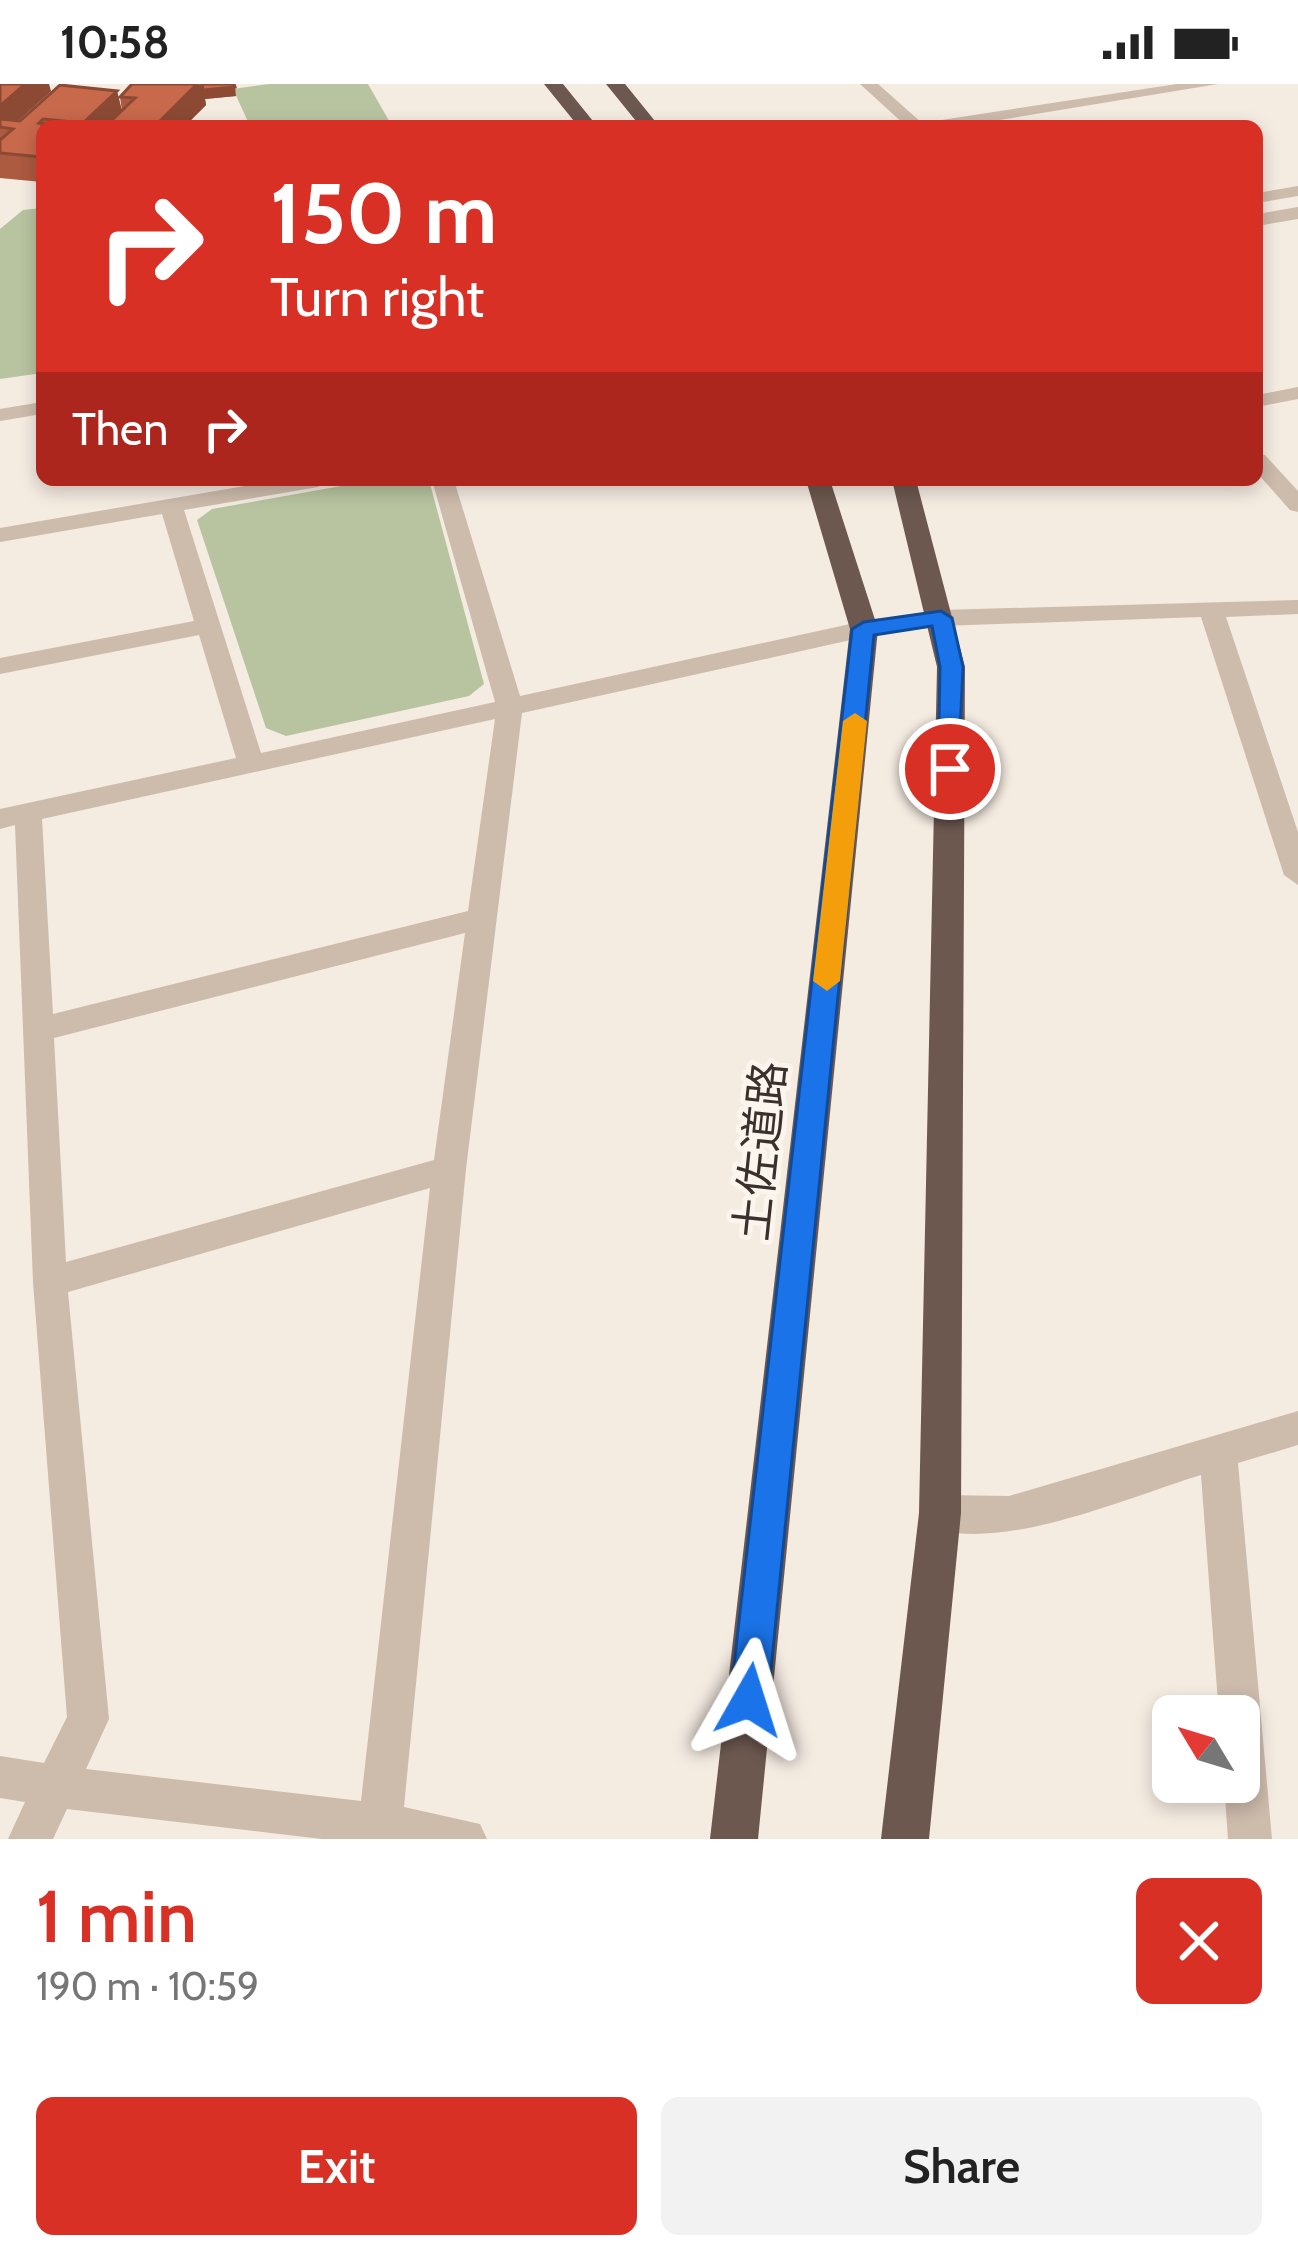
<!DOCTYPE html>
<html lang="en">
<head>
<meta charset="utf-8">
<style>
  body { margin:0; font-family:Cabin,"Noto Sans JP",sans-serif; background:#f2f2f2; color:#222; height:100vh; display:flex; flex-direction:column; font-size:45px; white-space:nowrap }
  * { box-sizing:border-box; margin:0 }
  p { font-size:39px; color:#767676 }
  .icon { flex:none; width:66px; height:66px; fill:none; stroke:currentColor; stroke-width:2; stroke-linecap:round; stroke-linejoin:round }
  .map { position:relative; height:1755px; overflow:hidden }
  .sheet { display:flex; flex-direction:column; background:#fff; flex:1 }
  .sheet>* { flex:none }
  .banner { position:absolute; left:36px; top:36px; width:1227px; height:366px; border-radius:18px; box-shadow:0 6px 18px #0003; background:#d93025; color:#fff; overflow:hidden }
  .needle { width:78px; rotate:308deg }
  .controls { position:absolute; left:1152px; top:1611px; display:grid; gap:24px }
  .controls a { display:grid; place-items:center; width:108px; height:108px; border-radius:18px; background:#fff; box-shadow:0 6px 18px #0003; font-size:60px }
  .pin { position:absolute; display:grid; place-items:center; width:102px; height:102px; color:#fff; margin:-51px; border:6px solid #fff; border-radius:50%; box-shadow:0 3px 12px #0007 }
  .me { position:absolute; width:132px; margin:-66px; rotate:6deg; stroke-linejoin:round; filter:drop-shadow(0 0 9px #0008) }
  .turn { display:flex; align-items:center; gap:42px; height:252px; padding:0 36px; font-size:54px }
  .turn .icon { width:156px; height:156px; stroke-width:2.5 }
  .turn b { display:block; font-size:84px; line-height:102px }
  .then { display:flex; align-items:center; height:114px; padding:0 36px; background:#0003; gap:24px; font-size:45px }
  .round { display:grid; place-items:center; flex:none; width:126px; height:126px; border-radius:18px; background:#f2f2f2 }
  .summary { display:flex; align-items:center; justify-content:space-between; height:204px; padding:0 36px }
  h1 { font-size:72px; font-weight:600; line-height:90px; color:#d93025 }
  .action { display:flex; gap:24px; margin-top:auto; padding:24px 36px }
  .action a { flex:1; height:138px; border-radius:18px; background:#d93025; color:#fff; font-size:48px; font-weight:600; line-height:138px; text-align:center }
  .action a+a { background:#f2f2f2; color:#222 }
  .status { display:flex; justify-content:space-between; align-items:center; height:84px; padding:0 60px; background:#fff; direction:ltr }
  .status svg { height:33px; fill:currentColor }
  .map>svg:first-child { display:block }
  .green { fill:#b8c4a0 }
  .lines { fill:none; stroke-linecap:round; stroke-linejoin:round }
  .minor { fill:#cdbbac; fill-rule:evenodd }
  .tertiary { fill:#cdbbac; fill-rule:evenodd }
  .trunk { fill:#6c584f; fill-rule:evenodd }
  .wall { fill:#ac5a40 }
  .shaded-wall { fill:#8c4a34 }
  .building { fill:#c8694b; stroke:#8c4a34; stroke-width:3 }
  .route { fill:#1a73e8; stroke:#114b97; stroke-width:3 }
  .slow { fill:#f59e0b }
  .labels { text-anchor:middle; stroke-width:10; stroke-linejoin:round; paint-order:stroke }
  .street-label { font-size:45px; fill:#3b302b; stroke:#fbf5ee }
</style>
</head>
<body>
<div class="status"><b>10:58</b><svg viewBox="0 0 49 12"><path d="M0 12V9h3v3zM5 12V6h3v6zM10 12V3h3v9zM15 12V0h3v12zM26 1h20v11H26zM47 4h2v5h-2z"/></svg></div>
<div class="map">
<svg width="1298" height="1755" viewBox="0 0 1298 1755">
  <rect width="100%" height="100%" fill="#f4ebe1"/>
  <path class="green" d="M 269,0 L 368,0 L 392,42 L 250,42 L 233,5 Z
    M 42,124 L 42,289 L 0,295 L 0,145 L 23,126 Z
    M 375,396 L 429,396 L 484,600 L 469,612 L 286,652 L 266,644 L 197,436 L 212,425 Z"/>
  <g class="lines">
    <path class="minor" d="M 860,0 L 878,0 L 922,39 L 1177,0 L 1218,0 L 963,42 L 906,42 Z
      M 1298,303 L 1298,315 L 1257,323 L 1257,311 Z
      M 42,318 L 42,330 L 0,337 L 0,325 Z
      M 1257,369 L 1265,371 L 1298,407 L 1298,428 L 1290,426 L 1257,389 Z
      M 279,396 L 329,396 L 318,403 L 184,426 L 261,669 L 495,618 L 432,396 L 454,396 L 520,612 L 864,537 L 941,526 L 1298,516 L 1298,530 L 1226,533 L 1298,748 L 1298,801 L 1284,791 L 1201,533 L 941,542 L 864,553 L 522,629 L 466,1085 L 404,1723 L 480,1740 L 487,1755 L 322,1755 L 67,1725 L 53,1755 L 8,1755 L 25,1718 L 0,1714 L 0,1672 L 44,1679 L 67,1633 L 33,1198 L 15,741 L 0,745 L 0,725 L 236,674 L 199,551 L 0,590 L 0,574 L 194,537 L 162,430 L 0,458 L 0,444 ZM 495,635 L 468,827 L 53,930 L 42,735 ZM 465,849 L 434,1076 L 66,1178 L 54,954 ZM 430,1104 L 361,1717 L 86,1685 L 109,1635 L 68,1208 Z
      M 1298,1327 L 1298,1361 L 1238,1379 L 1272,1755 L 1228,1755 L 1224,1698 L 1239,1698 L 1239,1632 L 1219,1632 L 1201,1391 C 1128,1413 999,1471 926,1442 L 921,1429 L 926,1416 L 940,1411 L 1009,1412 Z"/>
    <path class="tertiary" d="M 1298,102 L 1298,112 L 1257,119 L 1257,109 Z
      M 1298,123 L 1298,135 L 1257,142 L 1257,130 Z"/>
    <path class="trunk" d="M 544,0 L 563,0 L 597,42 L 578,42 Z
      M 606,0 L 625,0 L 659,42 L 640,42 Z
      M 806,396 L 830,396 L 878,545 L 758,1755 L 710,1755 L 850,545 Z
      M 892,396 L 916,396 L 965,583 L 961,1429 L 929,1755 L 881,1755 L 919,1429 L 937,583 Z"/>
  </g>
  <path class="wall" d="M 0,0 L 51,7 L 18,37 L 117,7 L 122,27 L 120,13 L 236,12 L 205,15 L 206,21 L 185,42 L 42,42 L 42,98 L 0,94 Z"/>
  <path class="shaded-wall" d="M 25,0 L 49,0 L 51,7 L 10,44 L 0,43 L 0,22 Z
    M 197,0 L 235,3 L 236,12 L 205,15 L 206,21 L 185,42 L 155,42 Z
    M 117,7 L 123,32 L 112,42 L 83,39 Z"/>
  <path class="building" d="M 0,0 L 25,0 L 0,22 Z
    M 132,0 L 197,0 L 155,42 L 81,42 L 89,35 L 111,37 L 135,14 L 120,13 Z
    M 202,0 L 234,0 L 235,3 L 203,6 Z
    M 60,1 L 117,7 L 83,39 L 43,35 L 39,39 L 67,42 L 42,42 L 42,73 L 0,69 L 0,56 L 13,45 L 0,43 L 0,35 L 20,37 Z"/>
  <path class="route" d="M 941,527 L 952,534 L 963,583 L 958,691 L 950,693 L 938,685 L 940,583 L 932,542 L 874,551 L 768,1616 L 762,1629 L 749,1635 L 736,1629 L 730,1616 L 852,545 L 864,538 Z"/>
  <path class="slow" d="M 855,629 L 867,637 L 840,897 L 827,907 L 813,897 L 843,637 Z"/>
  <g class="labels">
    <g class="street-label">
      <text transform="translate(760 1067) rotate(-84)" y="16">土佐道路</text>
    </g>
  </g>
</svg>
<div class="controls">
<a><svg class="needle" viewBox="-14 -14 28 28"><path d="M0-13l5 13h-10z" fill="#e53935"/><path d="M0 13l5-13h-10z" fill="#767676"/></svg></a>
</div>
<div class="pin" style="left:950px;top:685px;background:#d93025"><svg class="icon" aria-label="arrive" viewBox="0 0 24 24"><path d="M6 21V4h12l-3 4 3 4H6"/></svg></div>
<svg class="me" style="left:749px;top:1616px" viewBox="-20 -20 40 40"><path d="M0-17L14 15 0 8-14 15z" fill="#1a73e8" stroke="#fff" stroke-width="4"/></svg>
<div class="banner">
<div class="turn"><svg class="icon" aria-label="right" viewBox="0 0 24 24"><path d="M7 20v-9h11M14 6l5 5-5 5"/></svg><div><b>150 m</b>Turn right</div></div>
<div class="then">Then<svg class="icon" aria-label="right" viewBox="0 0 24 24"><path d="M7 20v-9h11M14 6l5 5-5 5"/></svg></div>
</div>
</div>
<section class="sheet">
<div class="summary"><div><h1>1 min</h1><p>190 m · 10:59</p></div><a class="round" style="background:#d93025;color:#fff"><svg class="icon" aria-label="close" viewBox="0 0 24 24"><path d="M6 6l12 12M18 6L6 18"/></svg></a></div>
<div class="action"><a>Exit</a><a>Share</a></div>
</section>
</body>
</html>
